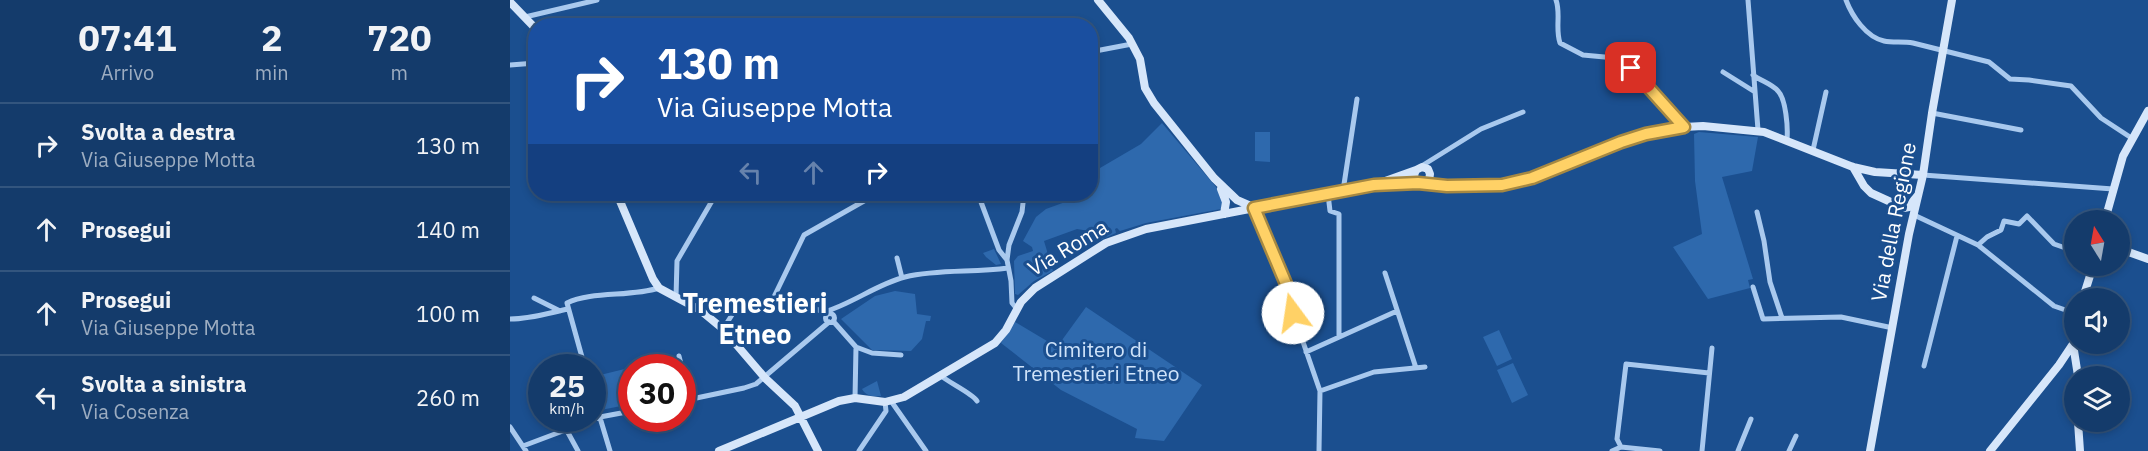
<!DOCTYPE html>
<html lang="it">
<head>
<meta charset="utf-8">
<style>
  body { margin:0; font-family:"IBM Plex Sans",sans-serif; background:#214673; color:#f1f3f6; height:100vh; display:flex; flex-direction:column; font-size:22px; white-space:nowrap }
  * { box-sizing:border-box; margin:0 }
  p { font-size:20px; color:#9dadc1 }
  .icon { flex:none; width:33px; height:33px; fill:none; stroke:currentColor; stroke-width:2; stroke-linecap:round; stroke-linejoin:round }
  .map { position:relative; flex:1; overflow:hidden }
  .sheet { display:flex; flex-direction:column; background:#143b6b; width:510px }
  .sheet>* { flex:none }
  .guide { position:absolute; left:18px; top:18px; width:570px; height:183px; border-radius:24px; box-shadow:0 3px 9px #0003,0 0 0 2px #33557e; background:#1a4fa0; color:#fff; overflow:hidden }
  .needle { width:39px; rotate:349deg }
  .buttons { position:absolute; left:1554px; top:210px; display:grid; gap:12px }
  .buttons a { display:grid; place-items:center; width:66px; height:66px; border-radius:50%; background:#143b6b; box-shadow:0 3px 9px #0003,0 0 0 2px #33557e; font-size:30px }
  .speed { position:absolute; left:18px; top:354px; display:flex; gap:12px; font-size:30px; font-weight:700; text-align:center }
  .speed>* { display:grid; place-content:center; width:78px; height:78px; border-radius:50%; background:#143b6b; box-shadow:0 3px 9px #0003,0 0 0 2px #33557e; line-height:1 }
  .speed small { font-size:15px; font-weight:400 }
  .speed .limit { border:9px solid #d22; background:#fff; color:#111 }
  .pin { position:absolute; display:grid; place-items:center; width:51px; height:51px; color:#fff; margin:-26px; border-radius:12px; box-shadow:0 3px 9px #0006 }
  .me { position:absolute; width:66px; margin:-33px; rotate:346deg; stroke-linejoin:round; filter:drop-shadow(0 0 4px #0008) }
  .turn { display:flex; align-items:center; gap:21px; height:126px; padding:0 30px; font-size:27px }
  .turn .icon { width:78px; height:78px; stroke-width:2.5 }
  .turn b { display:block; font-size:42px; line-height:51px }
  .lanes { display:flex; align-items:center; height:57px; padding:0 30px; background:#0003; justify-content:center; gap:30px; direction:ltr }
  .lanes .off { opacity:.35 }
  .eta { display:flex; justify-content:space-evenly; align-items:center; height:102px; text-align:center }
  .eta b { font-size:36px; font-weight:800; line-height:42px }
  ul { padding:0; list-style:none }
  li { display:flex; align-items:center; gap:18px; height:84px; padding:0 30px; border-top:2px solid #33557e }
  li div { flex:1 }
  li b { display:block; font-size:22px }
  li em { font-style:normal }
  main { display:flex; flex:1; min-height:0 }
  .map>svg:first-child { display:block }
  .green { fill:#2e69ad }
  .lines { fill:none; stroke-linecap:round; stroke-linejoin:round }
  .street { stroke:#a9c9ee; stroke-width:5 }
  .secondary { stroke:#d6e6fa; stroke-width:8 }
  .route-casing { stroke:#a68842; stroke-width:15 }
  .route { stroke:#ffd166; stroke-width:10 }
  .labels { text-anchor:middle; stroke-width:6; stroke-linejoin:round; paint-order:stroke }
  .street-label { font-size:21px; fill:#fff; stroke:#1b4f8f }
  .park-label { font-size:21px; fill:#cfe3fa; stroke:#1b4f8f }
  .district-label { font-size:27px; font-weight:bold; fill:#fff; stroke:#1b4f8f }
</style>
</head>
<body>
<main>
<section class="sheet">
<div class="eta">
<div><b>07:41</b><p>Arrivo</p></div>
<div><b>2</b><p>min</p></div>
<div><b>720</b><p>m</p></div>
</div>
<ul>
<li><svg class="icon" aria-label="right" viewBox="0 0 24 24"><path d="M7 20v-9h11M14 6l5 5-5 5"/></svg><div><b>Svolta a destra</b><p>Via Giuseppe Motta</p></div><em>130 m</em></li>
<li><svg class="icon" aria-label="ahead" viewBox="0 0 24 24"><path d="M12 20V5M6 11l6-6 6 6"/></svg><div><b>Prosegui</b></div><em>140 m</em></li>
<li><svg class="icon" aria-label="ahead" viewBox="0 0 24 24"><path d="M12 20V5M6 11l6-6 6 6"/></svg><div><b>Prosegui</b><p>Via Giuseppe Motta</p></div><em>100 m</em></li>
<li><svg class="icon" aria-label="left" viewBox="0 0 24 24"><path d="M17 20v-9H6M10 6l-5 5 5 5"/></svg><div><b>Svolta a sinistra</b><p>Via Cosenza</p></div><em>260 m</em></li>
</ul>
</section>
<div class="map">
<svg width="1638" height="451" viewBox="0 0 1638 451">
  <rect width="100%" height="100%" fill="#1b4f8f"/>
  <path class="green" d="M 652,123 L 706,187 L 713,198 L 711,209 L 636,223 L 610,231 L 607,228 L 605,229 L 606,233 L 586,242 L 579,231 L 567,229 L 534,241 L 543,271 L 524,281 L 508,295 L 505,294 L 504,261 L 508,256 L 523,251 L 522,247 L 513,241 L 526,217 L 536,209 L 558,201 L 570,194 L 580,194 L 581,187 L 588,182 L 590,168 L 631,144 Z
    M 745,132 L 760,132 L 760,162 L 745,161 Z
    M 1189,132 L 1248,137 L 1242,171 L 1212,177 L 1243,279 L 1238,280 L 1240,288 L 1198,299 L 1163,247 L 1192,234 L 1185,181 L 1184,134 Z
    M 484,249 L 491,264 L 486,265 L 476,257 L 473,253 Z
    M 385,291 L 405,294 L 407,314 L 421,316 L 420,321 L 416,321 L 412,339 L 401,351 L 362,350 L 331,319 L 365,296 Z
    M 576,307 L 692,385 L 654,441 L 625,438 L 627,429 L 551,390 L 491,343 L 505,322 L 547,347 Z
    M 989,330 L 1002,359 L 987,366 L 973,337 Z
    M 1003,363 L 1018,395 L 1002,403 L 987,370 Z
    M 135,364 L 136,367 L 122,368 L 121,404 L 91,410 L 82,377 Z
    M 367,381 L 371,396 C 363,397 356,396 352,389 Z"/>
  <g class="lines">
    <path class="street" d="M 1046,0 C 1051,13 1045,29 1050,43 L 1073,55 L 1116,59 L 1121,68 L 1174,127
      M 1238,0 L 1248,130
      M 1336,0 C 1342,16 1356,37 1374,41 C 1383,43 1393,41 1403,43 L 1479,62 L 1500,79 L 1519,80 L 1561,86 L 1591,118 L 1623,139
      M 15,17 L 87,0
      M 580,52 L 622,44
      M 0,65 L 26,63
      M 1213,72 L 1245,92
      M 1243,75 C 1251,81 1262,84 1268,91 C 1276,99 1278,128 1277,139
      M 1422,113 L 1511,130
      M 1303,150 L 1316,92
      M 910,167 L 971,129 L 1013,112
      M 1413,175 L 1603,189
      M 833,191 L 847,99
      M 468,194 L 489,250 L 497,260
      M 818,194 L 820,211 L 829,214 L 829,337
      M 744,208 L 779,291 L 783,313 L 810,391 L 809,451
      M 1247,212 L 1254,241 L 1260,282 L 1272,318
      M 1404,215 L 1468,245 L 1544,306 L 1564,313
      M 1468,245 L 1477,237 L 1491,230 L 1494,221 L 1509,224 L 1517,216 L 1544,244 L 1564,251
      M 387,258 L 392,278
      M 875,273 L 906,368
      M 1243,287 L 1253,319 L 1331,317 L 1383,328
      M 166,297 L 167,261 L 206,194
      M 24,298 L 50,311
      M 261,303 L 294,235 L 354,201
      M 507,309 L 502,303 L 501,281 L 497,260 L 499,245 L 512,212 L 514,194
      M 314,312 C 342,304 367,284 395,277 C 429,269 464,273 498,268
      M315.5 318a4.5 4.5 0 1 1 9 0a4.5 4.5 0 1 1-9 0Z
      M 0,319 C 21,319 39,313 58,309
      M 323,321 L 346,347 L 345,398
      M 213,329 L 227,307 C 255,299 289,301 316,313
      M 346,347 L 362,353 L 391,355
      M 796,352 L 887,311
      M 169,356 L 172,368
      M 1414,366 L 1447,236
      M 137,367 L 138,368
      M 75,368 L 57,303 C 81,291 121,297 149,288
      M 172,370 L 180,400
      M 430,375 C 439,383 462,393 467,401
      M 82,391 L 100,451
      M 810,391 L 864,372 L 915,367
      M 172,401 L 234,388 L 246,384 L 319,322
      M 381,401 L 416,451
      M 0,427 L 16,451
      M 56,429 L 68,451
      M 13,446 L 90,417 L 122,411
      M 1111,447 L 1107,439 L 1116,364 L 1199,373
      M 349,451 L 376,411 L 375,402
      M 1102,451 L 1111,447 L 1150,451
      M 1192,451 L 1202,348
      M 1228,451 L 1241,419
      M 1279,451 L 1286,436"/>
    <path class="secondary" d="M 588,0 L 619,38 L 630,59 L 635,88 L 644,103 L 704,178 L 727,200 L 743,207
      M 0,2 L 26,29
      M 1343,167 L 1354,186 L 1361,193 L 1394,208 L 1399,207 L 1406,197
      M 913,184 L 919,180 L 920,174 L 918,169 L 912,167 L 906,170 L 904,175 L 906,181 L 911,184 L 978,185 L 1005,182 L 1022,178 L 1089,150 L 1135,134 L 1174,127 L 1193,126 L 1254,132 L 1343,167 L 1365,172 L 1413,175
      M 877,185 L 908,183
      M 711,189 L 716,202 L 714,214
      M 107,194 L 143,279 L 149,288 L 190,310 L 213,329 L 255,378 L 285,406 L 308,451
      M 1595,220 L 1613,156 L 1638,111
      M 1610,249 L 1638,259
      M 1573,298 L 1583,266
      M 1563,344 L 1568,376
      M 1568,422 L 1570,451
      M 209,451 L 329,401 L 345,398 L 375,402 L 394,397 L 485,343 L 496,330 L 511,302 L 525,288 L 596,243 L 636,229 L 864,185 L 906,170
      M 1360,451 L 1399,234 L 1413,175 L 1422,113 L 1442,0
      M 1480,451 L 1549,365 L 1563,344 L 1564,336"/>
  </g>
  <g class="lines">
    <g class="route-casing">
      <path id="route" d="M 783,313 L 779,291 L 744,208 L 864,185 L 908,183 L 937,186 L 992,185 L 1022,178 L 1111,142 L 1136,134 L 1174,127 L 1121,68"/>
    </g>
    <use href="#route" class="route"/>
  </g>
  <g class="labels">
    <g class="street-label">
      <text transform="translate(1384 222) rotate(-79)" y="7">Via della Regione</text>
      <text transform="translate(558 248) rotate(-31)" y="7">Via Roma</text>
    </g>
    <g class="park-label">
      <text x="586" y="357">Cimitero di<tspan x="586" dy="24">Tremestieri Etneo</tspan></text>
    </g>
    <g class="district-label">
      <text x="245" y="313">Tremestieri<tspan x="245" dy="31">Etneo</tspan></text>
    </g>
  </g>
</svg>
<div class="buttons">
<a><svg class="needle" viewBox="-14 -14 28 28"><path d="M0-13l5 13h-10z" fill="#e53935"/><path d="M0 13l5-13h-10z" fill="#9dadc1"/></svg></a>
<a><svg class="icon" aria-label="sound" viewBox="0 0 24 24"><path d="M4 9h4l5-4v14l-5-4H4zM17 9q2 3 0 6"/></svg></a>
<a><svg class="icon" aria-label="layers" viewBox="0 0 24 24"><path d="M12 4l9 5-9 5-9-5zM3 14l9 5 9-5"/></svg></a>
</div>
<div class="speed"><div>25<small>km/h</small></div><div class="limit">30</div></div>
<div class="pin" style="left:1121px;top:68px;background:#d93025"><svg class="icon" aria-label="arrive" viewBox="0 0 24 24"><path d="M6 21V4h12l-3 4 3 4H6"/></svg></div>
<svg class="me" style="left:783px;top:313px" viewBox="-20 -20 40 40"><circle r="19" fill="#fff"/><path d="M0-13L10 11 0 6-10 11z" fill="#ffd166"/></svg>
<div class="guide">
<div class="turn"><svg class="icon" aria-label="right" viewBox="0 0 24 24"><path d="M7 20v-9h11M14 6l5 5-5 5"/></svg><div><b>130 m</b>Via Giuseppe Motta</div></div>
<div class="lanes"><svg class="icon off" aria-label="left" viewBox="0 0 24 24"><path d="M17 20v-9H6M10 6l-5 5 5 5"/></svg><svg class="icon off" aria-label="ahead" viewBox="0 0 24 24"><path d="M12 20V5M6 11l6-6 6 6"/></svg><svg class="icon" aria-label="right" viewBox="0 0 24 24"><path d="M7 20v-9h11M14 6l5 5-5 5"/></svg></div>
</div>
</div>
</main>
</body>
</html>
